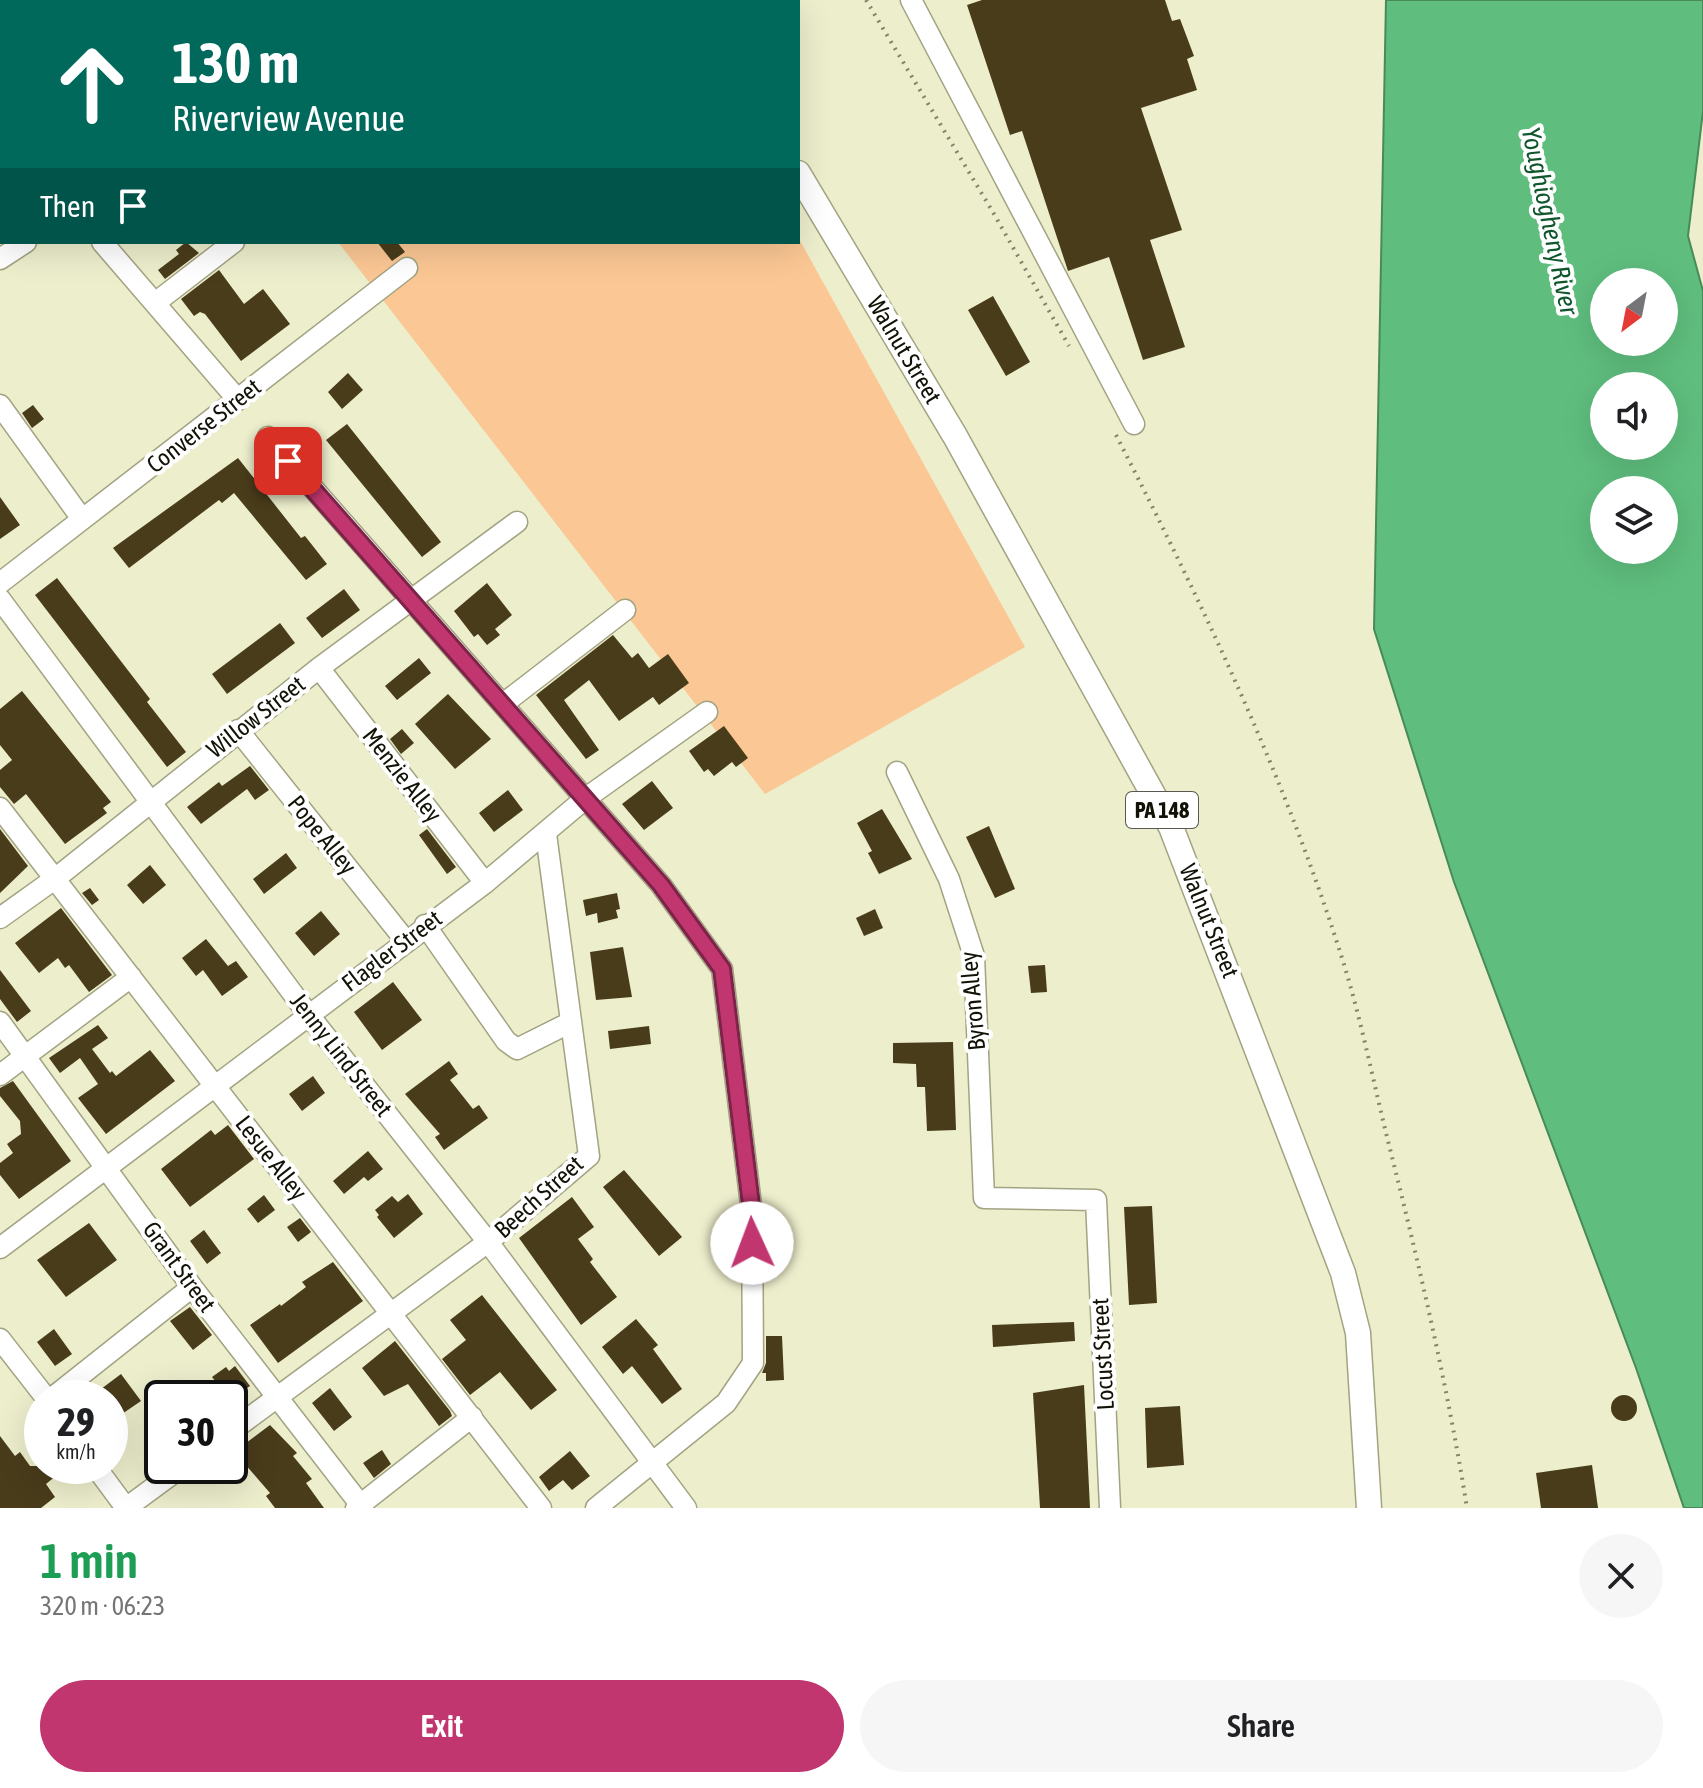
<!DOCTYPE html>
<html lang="en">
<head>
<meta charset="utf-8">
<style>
  body { margin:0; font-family:"Asap Condensed",sans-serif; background:#f6f6f6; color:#202124; height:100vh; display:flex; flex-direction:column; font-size:30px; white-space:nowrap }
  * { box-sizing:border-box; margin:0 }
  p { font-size:26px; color:#757577 }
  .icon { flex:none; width:44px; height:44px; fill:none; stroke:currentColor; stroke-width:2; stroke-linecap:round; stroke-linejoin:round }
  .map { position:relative; height:1508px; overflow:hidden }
  .drawer { display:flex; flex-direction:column; background:#fff; flex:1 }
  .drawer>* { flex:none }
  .top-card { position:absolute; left:0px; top:0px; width:800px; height:244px; box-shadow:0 8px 32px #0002; background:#00695c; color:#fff; overflow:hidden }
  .needle { width:52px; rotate:212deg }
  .tools { position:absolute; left:1590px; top:268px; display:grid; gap:16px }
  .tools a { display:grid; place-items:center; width:88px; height:88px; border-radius:50%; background:#fff; box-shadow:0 8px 32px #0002; font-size:40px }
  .speed { position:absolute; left:24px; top:1380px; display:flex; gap:16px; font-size:40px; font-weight:700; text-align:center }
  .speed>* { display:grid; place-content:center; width:104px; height:104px; border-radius:50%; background:#fff; box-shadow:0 8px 32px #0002; line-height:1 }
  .speed small { font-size:20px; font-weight:400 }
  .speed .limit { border:4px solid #111; border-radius:12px; background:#fff; color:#111 }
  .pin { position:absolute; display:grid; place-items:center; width:68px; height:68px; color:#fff; margin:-34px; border-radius:16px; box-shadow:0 4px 12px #0006 }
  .me { position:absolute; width:88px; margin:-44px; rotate:358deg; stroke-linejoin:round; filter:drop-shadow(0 0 6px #0008) }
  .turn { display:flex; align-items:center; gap:28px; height:168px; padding:0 40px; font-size:36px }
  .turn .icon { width:104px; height:104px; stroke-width:2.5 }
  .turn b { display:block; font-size:56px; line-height:68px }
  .then { display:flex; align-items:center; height:76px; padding:0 40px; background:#0003; gap:16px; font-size:30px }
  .round { display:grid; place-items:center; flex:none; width:84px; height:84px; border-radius:42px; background:#f6f6f6 }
  .summary { display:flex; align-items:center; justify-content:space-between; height:136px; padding:0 40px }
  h1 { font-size:48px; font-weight:600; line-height:60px; color:#1e9e55 }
  .button { display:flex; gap:16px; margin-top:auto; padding:16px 40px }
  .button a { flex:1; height:92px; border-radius:48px; background:#c1366f; color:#fff; font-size:32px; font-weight:600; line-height:92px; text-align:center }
  .button a+a { background:#f6f6f6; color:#202124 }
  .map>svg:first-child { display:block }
  .green { fill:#fbc794 }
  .water { fill:#5fbe7e; stroke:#488a5a; stroke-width:2; fill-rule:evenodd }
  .building { fill:#493c1b }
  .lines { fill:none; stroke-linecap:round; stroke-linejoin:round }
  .minor-casing { stroke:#a2a382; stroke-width:23 }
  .major-casing { stroke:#a2a382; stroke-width:27 }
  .path { stroke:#83846d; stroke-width:4; stroke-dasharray:2 6; stroke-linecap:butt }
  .minor { stroke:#fff; stroke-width:20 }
  .major { stroke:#fff; stroke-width:24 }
  .route-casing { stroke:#7d2348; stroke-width:20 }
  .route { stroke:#c1366f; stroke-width:14 }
  .labels { text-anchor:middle; stroke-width:8; stroke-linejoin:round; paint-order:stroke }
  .shield { fill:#fff; stroke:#595951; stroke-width:2 }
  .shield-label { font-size:22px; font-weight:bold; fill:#121207 }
  .street-label { font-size:24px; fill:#121207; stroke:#fff }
  .water-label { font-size:26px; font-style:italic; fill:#11572e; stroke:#fff }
</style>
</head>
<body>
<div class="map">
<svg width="1703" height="1508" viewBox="0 0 1703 1508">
  <rect width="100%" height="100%" fill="#edeecc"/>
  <path class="green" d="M 150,0 L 643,0 L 645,2 L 152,2 Z
    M 798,237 L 1025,647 L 765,794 L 338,242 L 798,242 Z"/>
  <path class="water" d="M 1386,0 L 1703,0 L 1703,111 L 1688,236 L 1703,291 L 1703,1508 L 1684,1508 L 1636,1368 L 1454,882 L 1374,629 ZM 1604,282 L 1664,282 L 1664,342 L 1604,342 ZM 1604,386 L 1664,386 L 1664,446 L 1604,446 ZM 1604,490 L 1664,490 L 1664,550 L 1604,550 Z"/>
  <path class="building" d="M 982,0 L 1165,0 L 1172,21 L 1180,19 L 1194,56 L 1187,59 L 1197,90 L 1141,108 L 1182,230 L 1150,240 L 1185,347 L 1143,360 L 1109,257 L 1068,271 L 1022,131 L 1010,135 L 967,5 Z
    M 186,242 L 199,253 L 165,279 L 158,270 L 179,254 L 176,250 Z
    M 377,242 L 397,242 L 405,252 L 392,261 Z
    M 219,270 L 244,304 L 263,289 L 290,324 L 241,361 L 205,314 L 200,312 L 194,316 L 181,299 Z
    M 993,296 L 1030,362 L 1006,376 L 968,310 Z
    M 348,373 L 363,390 L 342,409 L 328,392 Z
    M 33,405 L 44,419 L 32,428 L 22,413 Z
    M 347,424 L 441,542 L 422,557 L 326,440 Z
    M 238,458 L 301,538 L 305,536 L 327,564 L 306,580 L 234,493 L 222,503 L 219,500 L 129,568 L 113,548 Z
    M 0,497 L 20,525 L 0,539 Z
    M 57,578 L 150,699 L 147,702 L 186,752 L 167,767 L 35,595 Z
    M 487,583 L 512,615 L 495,629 L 500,635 L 487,645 L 478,634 L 474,637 L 454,611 Z
    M 344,589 L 360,610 L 322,638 L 306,618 Z
    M 280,623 L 295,643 L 227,694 L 212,674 Z
    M 613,635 L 632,658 L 638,653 L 649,668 L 668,654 L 689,683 L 659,705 L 653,697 L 619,721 L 589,680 L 564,700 L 599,750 L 586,759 L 536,695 Z
    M 419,658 L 431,673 L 397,700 L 385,686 Z
    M 22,691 L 111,802 L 103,808 L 107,813 L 65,844 L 26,794 L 14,804 L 0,787 L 0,770 L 12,760 L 0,745 L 0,709 Z
    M 448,694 L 491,739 L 455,769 L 415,724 Z
    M 724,726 L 748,758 L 736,767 L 732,762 L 714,776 L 708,769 L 704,772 L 689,751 Z
    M 402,729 L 414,743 L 401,754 L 390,739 Z
    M 250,766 L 269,790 L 255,800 L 247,789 L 201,824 L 187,807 L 219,782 L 222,786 Z
    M 652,781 L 673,808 L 644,830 L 622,804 Z
    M 508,790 L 523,810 L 494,832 L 479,813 Z
    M 882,809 L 912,859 L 879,874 L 868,853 L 872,851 L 857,823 Z
    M 989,826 L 1015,889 L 995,898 L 966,837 Z
    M 0,829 L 28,866 L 0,893 Z
    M 427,829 L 456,867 L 447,874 L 419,835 Z
    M 286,853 L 297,868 L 264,894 L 253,879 Z
    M 150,865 L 166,885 L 143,904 L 127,885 Z
    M 90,888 L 99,900 L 92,905 L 82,893 Z
    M 617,893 L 620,909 L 616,910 L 618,918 L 598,923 L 597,913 L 586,916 L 583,900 Z
    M 61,908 L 112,975 L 89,992 L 69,965 L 65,968 L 58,958 L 39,973 L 15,943 Z
    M 875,909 L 883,928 L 864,936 L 856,918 Z
    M 321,911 L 340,934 L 314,956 L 295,933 Z
    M 206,939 L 228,966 L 236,961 L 248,977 L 222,996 L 203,970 L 196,976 L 182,958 Z
    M 623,947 L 632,997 L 596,1000 L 590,952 Z
    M 1045,965 L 1047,992 L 1031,993 L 1028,966 Z
    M 0,970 L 31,1011 L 17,1022 L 0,999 Z
    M 393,982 L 422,1020 L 382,1050 L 354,1012 Z
    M 98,1025 L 108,1038 L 92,1049 L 110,1073 L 112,1071 L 116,1076 L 150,1050 L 175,1081 L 106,1134 L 78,1098 L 98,1084 L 80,1058 L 60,1073 L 49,1058 Z
    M 649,1026 L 651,1044 L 610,1049 L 608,1031 Z
    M 953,1042 L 956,1130 L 927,1131 L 925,1087 L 917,1087 L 916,1064 L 893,1063 L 893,1043 Z
    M 449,1061 L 458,1074 L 450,1080 L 473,1109 L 479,1105 L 488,1118 L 444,1150 L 435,1137 L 440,1134 L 405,1094 Z
    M 313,1076 L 325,1093 L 302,1111 L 289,1094 Z
    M 13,1081 L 71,1161 L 19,1199 L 0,1175 L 0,1163 L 13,1153 L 7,1144 L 21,1134 L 20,1121 L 0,1096 L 0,1088 Z
    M 228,1125 L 254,1159 L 190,1207 L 161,1169 L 211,1130 L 215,1135 Z
    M 368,1151 L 383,1169 L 368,1181 L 364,1177 L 344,1194 L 333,1181 Z
    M 624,1170 L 682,1237 L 659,1256 L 603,1187 Z
    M 408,1194 L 423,1214 L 394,1238 L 377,1217 L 379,1215 L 375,1210 L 392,1196 L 398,1202 Z
    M 264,1195 L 275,1210 L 258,1223 L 247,1209 Z
    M 572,1197 L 594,1227 L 578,1239 L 593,1259 L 590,1262 L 617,1297 L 581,1325 L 519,1238 Z
    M 1152,1206 L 1157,1303 L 1129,1305 L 1124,1207 Z
    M 300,1218 L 311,1232 L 298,1242 L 287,1227 Z
    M 89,1223 L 117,1260 L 66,1297 L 37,1260 Z
    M 204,1230 L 221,1253 L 207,1264 L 190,1241 Z
    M 333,1262 L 363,1301 L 278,1363 L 250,1325 L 280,1304 L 281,1306 L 306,1287 L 302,1282 Z
    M 482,1295 L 557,1390 L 531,1410 L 500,1372 L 470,1395 L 442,1359 L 466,1340 L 450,1320 Z
    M 190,1307 L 212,1335 L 193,1350 L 170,1321 Z
    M 636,1319 L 658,1345 L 653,1349 L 682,1389 L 662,1404 L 632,1366 L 623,1374 L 602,1347 Z
    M 1074,1322 L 1075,1341 L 993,1347 L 992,1325 Z
    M 54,1329 L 72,1354 L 55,1366 L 37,1342 Z
    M 766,1336 L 782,1336 L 784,1380 L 766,1381 L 766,1373 L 762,1373 L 766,1363 Z
    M 395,1341 L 450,1411 L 452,1416 L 439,1426 L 408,1384 L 384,1396 L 362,1368 Z
    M 235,1366 L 250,1386 L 230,1400 L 212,1377 L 226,1367 L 229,1371 Z
    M 121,1374 L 141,1401 L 122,1414 L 111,1398 L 89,1398 Z
    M 1084,1385 L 1090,1508 L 1040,1508 L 1033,1393 Z
    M 330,1388 L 352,1417 L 334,1431 L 312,1403 Z
    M1611 1408a13 13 0 1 1 26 0a13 13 0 1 1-26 0Z
    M 1180,1406 L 1184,1465 L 1147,1468 L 1145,1408 Z
    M 270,1425 L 297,1453 L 293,1456 L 312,1479 L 306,1483 L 324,1508 L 275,1508 L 266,1496 L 270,1493 L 244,1463 L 224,1480 L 213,1468 L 230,1466 L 230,1455 Z
    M 0,1436 L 15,1456 L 20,1452 L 30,1466 L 68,1466 L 46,1484 L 55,1497 L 41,1508 L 0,1508 Z
    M 382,1450 L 391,1464 L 374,1478 L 363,1463 Z
    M 570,1451 L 590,1476 L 572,1490 L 563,1480 L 549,1491 L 539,1477 Z
    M 1592,1465 L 1598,1508 L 1541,1508 L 1536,1473 Z"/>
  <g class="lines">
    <g class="minor-casing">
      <path id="minor" d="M 911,0 L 1134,424
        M 0,127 L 2,129
        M 102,242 L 238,400
        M 0,259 L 26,242
        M 155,303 L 234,242
        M 0,405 L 82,519
        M 268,437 L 661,885 L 722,969 L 752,1213 L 753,1363 L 726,1403 L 596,1508
        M 0,583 L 407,268
        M 0,599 L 308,1014 L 488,1242 L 686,1508
        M 319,668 L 485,883
        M 503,704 L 625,610
        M 238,730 L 405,940
        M 897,772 L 949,879 L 974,956 L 984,1198 L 1096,1200 L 1110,1508
        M 0,808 L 541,1508
        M 0,918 L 56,878 L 319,668 L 517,522
        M 425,925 L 506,1041 L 517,1049 L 571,1022
        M 0,1022 L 192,1287 L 363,1508
        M 0,1075 L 131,977
        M 0,1248 L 485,883 L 586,798 L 707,712
        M 0,1339 L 46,1398
        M 52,1398 L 192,1287
        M 230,1432 L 488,1242 L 589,1156 L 546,834
        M 95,1466 L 126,1508
        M 126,1508 L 183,1466
        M 356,1508 L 472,1417"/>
    </g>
    <g class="major-casing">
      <path id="major" d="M 671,0 L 673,2
        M 798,173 L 955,436 L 1171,827 L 1343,1273 L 1358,1333 L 1369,1508"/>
    </g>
    <path class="path" d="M 866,0 L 994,214 L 1069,346
      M 1116,435 C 1202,603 1284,775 1341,955 C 1360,1014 1372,1076 1387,1137 C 1418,1260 1447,1383 1467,1508"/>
    <use href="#minor" class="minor"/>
    <use href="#major" class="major"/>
  </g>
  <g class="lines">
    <g class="route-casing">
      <path id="route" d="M 288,461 L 661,885 L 722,969 L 752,1213 L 752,1243"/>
    </g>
    <use href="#route" class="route"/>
  </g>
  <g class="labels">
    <rect class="shield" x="1126" y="792" width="72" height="36" rx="6"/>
    <g class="shield-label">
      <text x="1162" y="818">PA 148</text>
    </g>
    <g class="street-label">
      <text transform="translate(904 350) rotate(59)" y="8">Walnut Street</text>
      <text transform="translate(204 426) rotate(-38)" y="8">Converse Street</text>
      <text transform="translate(256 717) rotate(-38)" y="8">Willow Street</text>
      <text transform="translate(402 775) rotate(52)" y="8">Menzie Alley</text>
      <text transform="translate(322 835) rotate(51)" y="8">Pope Alley</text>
      <text transform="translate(1209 921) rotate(68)" y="8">Walnut Street</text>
      <text transform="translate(392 951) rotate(-37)" y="8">Flagler Street</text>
      <text transform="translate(973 1001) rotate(-95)" y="8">Byron Alley</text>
      <text transform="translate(341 1055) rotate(52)" y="8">Jenny Lind Street</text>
      <text transform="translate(271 1158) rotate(52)" y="8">Lesue Alley</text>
      <text transform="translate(539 1197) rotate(-42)" y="8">Beech Street</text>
      <text transform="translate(179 1267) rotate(54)" y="8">Grant Street</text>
      <text transform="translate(1103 1354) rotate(-93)" y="8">Locust Street</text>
    </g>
    <g class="water-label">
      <text transform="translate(1550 221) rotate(78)" y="9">Youghiogheny River</text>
    </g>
  </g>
</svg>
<div class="tools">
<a><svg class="needle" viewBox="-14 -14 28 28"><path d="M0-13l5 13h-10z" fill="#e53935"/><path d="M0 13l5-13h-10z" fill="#757577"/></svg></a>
<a><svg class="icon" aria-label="sound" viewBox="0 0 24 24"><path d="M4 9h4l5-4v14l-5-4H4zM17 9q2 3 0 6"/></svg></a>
<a><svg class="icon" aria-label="layers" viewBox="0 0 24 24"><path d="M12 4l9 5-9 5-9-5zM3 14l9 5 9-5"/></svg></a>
</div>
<div class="speed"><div>29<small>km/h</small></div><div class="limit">30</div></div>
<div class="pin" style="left:288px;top:461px;background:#d93025"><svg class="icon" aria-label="arrive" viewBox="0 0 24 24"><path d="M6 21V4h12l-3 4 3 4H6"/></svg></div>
<svg class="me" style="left:752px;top:1243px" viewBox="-20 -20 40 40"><circle r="19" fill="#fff"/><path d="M0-13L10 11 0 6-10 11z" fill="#c1366f"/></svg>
<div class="top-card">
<div class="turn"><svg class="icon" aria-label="ahead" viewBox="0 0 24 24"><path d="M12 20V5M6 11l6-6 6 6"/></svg><div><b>130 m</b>Riverview Avenue</div></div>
<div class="then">Then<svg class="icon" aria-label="arrive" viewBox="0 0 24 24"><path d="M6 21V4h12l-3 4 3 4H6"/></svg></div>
</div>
</div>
<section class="drawer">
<div class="summary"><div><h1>1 min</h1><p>320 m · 06:23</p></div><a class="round"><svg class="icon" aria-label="close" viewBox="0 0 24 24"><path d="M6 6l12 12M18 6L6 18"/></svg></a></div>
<div class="button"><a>Exit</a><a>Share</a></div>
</section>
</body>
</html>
